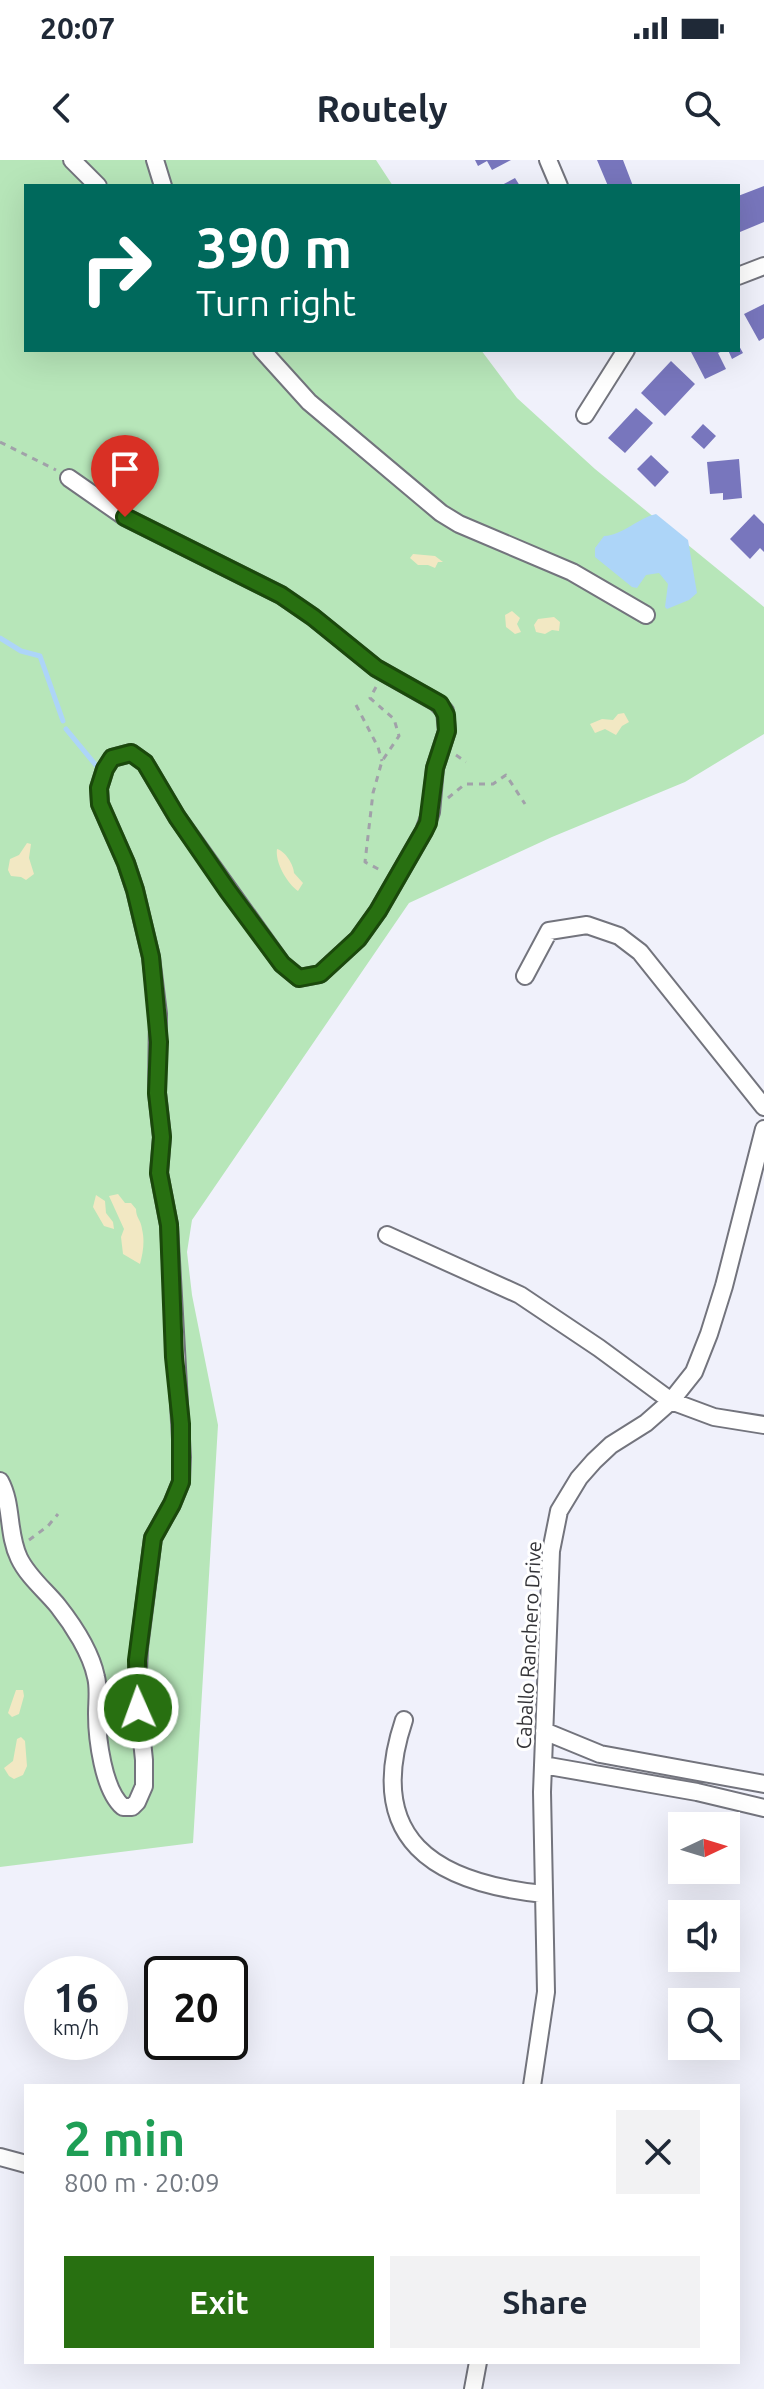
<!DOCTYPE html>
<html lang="en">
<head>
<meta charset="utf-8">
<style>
  body { margin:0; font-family:Ubuntu,sans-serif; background:#f2f2f3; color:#1f2937; height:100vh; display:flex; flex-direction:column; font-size:30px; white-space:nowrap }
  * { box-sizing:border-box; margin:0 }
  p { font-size:26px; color:#747a83 }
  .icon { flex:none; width:44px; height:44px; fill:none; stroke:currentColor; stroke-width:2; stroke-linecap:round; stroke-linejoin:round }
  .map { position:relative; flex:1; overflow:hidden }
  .drawer { position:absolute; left:24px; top:1924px; width:716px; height:280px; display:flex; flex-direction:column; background:#fff; border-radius:0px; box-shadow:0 8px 32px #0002 }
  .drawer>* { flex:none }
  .banner { position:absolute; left:24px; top:24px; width:716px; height:168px; border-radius:0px; box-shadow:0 8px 32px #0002; background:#00695c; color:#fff; overflow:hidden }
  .needle { width:52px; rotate:86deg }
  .buttons { position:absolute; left:668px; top:1652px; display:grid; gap:16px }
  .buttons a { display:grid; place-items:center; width:72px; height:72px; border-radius:0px; background:#fff; box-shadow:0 8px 32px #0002; font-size:40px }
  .speed { position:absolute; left:24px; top:1796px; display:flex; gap:16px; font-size:40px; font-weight:700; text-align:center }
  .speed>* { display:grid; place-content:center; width:104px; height:104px; border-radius:50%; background:#fff; box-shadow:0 8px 32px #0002; line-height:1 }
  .speed small { font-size:20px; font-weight:400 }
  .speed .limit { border:4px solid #111; border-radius:12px; background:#fff; color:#111 }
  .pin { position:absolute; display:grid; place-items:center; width:68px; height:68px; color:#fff; margin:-82px -34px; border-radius:50% 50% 50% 0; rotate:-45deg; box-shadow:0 0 8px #0007 }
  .pin .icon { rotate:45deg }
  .me { position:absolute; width:88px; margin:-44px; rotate:358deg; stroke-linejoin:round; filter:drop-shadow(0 0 6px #0008) }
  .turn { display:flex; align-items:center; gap:28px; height:168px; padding:0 40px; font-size:36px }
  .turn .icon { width:104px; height:104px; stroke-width:2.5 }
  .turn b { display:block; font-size:56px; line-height:68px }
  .round { display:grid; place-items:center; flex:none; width:84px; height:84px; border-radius:0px; background:#f2f2f3 }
  .summary { display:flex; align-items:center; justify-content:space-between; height:136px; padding:0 40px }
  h1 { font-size:48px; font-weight:600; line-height:60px; color:#1e9e55 }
  .cta { display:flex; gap:16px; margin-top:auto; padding:16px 40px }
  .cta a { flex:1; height:92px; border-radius:0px; background:#287011; color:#fff; font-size:32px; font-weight:600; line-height:92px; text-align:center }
  .cta a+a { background:#f2f2f3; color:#1f2937 }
  .status { display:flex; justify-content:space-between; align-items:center; height:56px; padding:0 40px; background:#fff; direction:ltr }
  .status svg { height:22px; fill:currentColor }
  header { display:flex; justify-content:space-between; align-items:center; height:104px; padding:0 40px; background:#fff; font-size:36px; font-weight:600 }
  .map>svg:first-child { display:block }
  .green { fill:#b7e6b9 }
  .sand { fill:#f2e8c3 }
  .water { fill:#add5f8 }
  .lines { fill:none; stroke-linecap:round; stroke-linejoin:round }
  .stream { stroke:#add5f8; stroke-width:5 }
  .building { fill:#7876bd }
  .minor-casing { stroke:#73747d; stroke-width:20 }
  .path { stroke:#a1a1a9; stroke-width:3; stroke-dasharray:6 6; stroke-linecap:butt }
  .minor { stroke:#fff; stroke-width:16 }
  .route-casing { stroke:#1a490b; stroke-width:20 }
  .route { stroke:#287011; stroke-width:14 }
  .labels { text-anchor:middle; stroke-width:6; stroke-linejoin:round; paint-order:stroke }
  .street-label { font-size:20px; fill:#333337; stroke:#fff }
</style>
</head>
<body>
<div class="status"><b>20:07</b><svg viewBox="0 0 49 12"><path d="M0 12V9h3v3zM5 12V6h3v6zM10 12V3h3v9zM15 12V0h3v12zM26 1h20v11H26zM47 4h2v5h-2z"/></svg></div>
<header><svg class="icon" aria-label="back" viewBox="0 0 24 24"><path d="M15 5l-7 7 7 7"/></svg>Routely<svg class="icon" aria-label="search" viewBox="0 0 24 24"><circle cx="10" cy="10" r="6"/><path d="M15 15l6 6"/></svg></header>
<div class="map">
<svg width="764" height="2229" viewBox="0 0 764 2229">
  <rect width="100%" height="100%" fill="#f0f1fb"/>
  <path class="green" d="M 0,0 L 376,0 L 393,26 L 26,26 L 26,190 L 481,190 L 517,238 L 595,309 L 764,447 L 764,574 L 685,622 L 552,677 L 409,743 L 192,1060 L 187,1092 L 192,1135 L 218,1265 L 193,1683 L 0,1707 Z"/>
  <path class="sand" d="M 413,394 L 435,396 L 443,402 L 438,402 L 435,408 L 428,405 L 418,405 L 410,398 Z
    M 512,451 L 520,458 L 517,464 L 521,472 L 515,474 L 506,467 L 505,455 Z
    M 554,457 L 560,462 L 559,471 L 552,470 L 545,474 L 536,472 L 534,465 L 538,459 Z
    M 624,553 L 629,562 L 622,566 L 616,575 L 605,569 L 595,573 L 590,564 L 602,559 L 613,560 L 618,554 Z
    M 27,683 L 31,684 L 29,698 L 34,714 L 26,720 L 21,717 L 11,716 L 8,710 L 10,699 L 19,695 Z
    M 277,689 C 285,691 294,705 294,713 L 303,723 L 298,731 C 287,723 275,703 277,689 Z
    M 118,1034 L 125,1043 L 131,1043 L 136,1049 C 136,1058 141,1060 142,1069 C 145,1081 143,1093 140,1104 L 123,1094 L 121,1077 L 124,1069 L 109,1036 Z
    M 96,1035 L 105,1041 L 106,1053 L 113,1062 L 114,1069 L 104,1066 L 93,1047 Z
    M 16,1530 L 23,1530 L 24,1536 L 19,1554 L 12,1557 L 8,1553 Z
    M 21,1577 L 25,1581 L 27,1606 L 23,1615 L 14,1619 L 9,1616 L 4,1608 L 13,1601 L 17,1579 Z"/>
  <path class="water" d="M 656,354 L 688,380 L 697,433 L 689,440 L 667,449 L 665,447 L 668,424 L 659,413 L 646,415 L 637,428 L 632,427 L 595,397 L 595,388 L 604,376 C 623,375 638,358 656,354 Z"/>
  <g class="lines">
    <path class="stream" d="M 0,478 L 21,491 L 40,496 L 63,561
      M 66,569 L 99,609"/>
  </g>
  <path class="building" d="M 475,0 L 511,0 L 492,10 L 487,1 L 478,6 Z
    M 597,0 L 623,0 L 633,26 L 608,26 Z
    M 515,18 L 520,26 L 500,26 Z
    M 764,26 L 764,62 L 740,72 L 738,36 Z
    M 764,144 L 764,178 L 759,181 L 744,154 Z
    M 738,184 L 743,193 L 732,199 L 728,190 L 738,190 Z
    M 690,190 L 725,190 L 718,193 L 726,209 L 705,219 Z
    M 671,201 L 695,224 L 665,256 L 641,233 Z
    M 636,248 L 653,263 L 625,293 L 608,278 Z
    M 703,264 L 716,276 L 704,289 L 691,277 Z
    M 651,295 L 669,312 L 655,327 L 637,309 Z
    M 739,299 L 742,338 L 723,340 L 723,333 L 710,334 L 707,302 Z
    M 754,354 L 764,364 L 764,392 L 760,388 L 750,399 L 730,379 Z"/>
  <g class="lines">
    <g class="minor-casing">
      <path id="minor" d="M 72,0 L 98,26
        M 155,0 L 163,26
        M 548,0 L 559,26
        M 738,116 L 764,106
        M 262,190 L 309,242 L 441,353 L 459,364 L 572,412 L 646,455
        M 585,255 L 626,190
        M 525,816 L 549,771 L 587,765 L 619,776 L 640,792 L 764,947
        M 387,1075 L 520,1135 L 599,1188 L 671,1241 L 714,1257 L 764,1265
        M 0,1321 C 13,1345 7,1373 19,1398 C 28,1417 46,1431 58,1446 C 73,1465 91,1493 96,1517 C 99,1528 97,1542 97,1554 C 97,1578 103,1630 123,1647 L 132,1647 L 137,1642 L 144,1626 L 144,1600 L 137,1533 L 139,1488 L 153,1378 L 172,1344 L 181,1322 L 182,1297 L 169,1065 L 159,1013 L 162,977 L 157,933 L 158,854 L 151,797 L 135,730 L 126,703 L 100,644 L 99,628 L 105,609 L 112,598 L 131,593 L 145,603 L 177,657 L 282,804 L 299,818 L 320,814 L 358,779 L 378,751 L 424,671 L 431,652 L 435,608 L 447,571 L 445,551 L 436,542 L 376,508 L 313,457 L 281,435 L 125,357 L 69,318
        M 404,1560 C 364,1679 434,1723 544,1734
        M 544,1571 L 600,1594 L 764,1624
        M 543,1605 L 697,1632 L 764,1648
        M 532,1926 L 546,1832 L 542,1632 L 551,1391 L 559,1351 L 579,1318 L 594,1301 L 611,1285 L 646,1263 L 671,1241 L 694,1212 L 709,1174 L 724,1126 L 764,969
        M 0,1997 L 26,2004
        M 473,2229 L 478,2202"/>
    </g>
    <path class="path" d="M 0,282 L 56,310
      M 376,527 L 370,538 L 394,559 L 399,576 L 382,601 L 373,633 L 365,702 L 382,711
      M 356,545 L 378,587 L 382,601
      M 456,595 L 466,602
      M 448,638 L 465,624 L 493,624 L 506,615 L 525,644
      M 29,1380 L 48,1366 L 58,1354"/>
    <use href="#minor" class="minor"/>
  </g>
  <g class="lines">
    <g class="route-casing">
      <path id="route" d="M 125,357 L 281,435 L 313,457 L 376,508 L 440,544 L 446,555 L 447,571 L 435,608 L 428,663 L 424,671 L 378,751 L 358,779 L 320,814 L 299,818 L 282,804 L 228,731 L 177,657 L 145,603 L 131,593 L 112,598 L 105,609 L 99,628 L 100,644 L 126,703 L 135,730 L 151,797 L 159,882 L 157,933 L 162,977 L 159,1013 L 169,1065 L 174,1197 L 181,1264 L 181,1322 L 172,1344 L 153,1378 L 137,1500 L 138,1548"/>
    </g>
    <use href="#route" class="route"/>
  </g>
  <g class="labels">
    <g class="street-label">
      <text transform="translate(529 1485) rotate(-87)" y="7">Caballo Ranchero Drive</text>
    </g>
  </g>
</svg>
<div class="buttons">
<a><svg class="needle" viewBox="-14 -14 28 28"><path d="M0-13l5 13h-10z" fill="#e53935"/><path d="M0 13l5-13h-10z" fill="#747a83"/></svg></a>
<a><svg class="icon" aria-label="sound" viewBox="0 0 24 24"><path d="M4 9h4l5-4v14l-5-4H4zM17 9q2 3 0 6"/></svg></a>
<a><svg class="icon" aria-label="search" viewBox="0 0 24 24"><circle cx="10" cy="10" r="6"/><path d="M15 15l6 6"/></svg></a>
</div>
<div class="speed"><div>16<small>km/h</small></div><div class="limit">20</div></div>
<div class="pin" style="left:125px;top:357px;background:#d93025"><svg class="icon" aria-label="arrive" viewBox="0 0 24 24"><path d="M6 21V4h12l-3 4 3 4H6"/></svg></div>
<svg class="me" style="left:138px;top:1548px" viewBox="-20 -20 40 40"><circle r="17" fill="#287011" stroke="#fff" stroke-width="3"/><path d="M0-11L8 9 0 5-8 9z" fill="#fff"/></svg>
<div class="banner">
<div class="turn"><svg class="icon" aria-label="right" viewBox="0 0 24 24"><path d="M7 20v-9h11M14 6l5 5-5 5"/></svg><div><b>390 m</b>Turn right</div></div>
</div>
<section class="drawer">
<div class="summary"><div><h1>2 min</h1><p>800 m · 20:09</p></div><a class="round"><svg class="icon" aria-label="close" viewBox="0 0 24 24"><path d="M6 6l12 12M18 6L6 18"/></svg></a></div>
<div class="cta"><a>Exit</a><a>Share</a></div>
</section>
</div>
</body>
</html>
